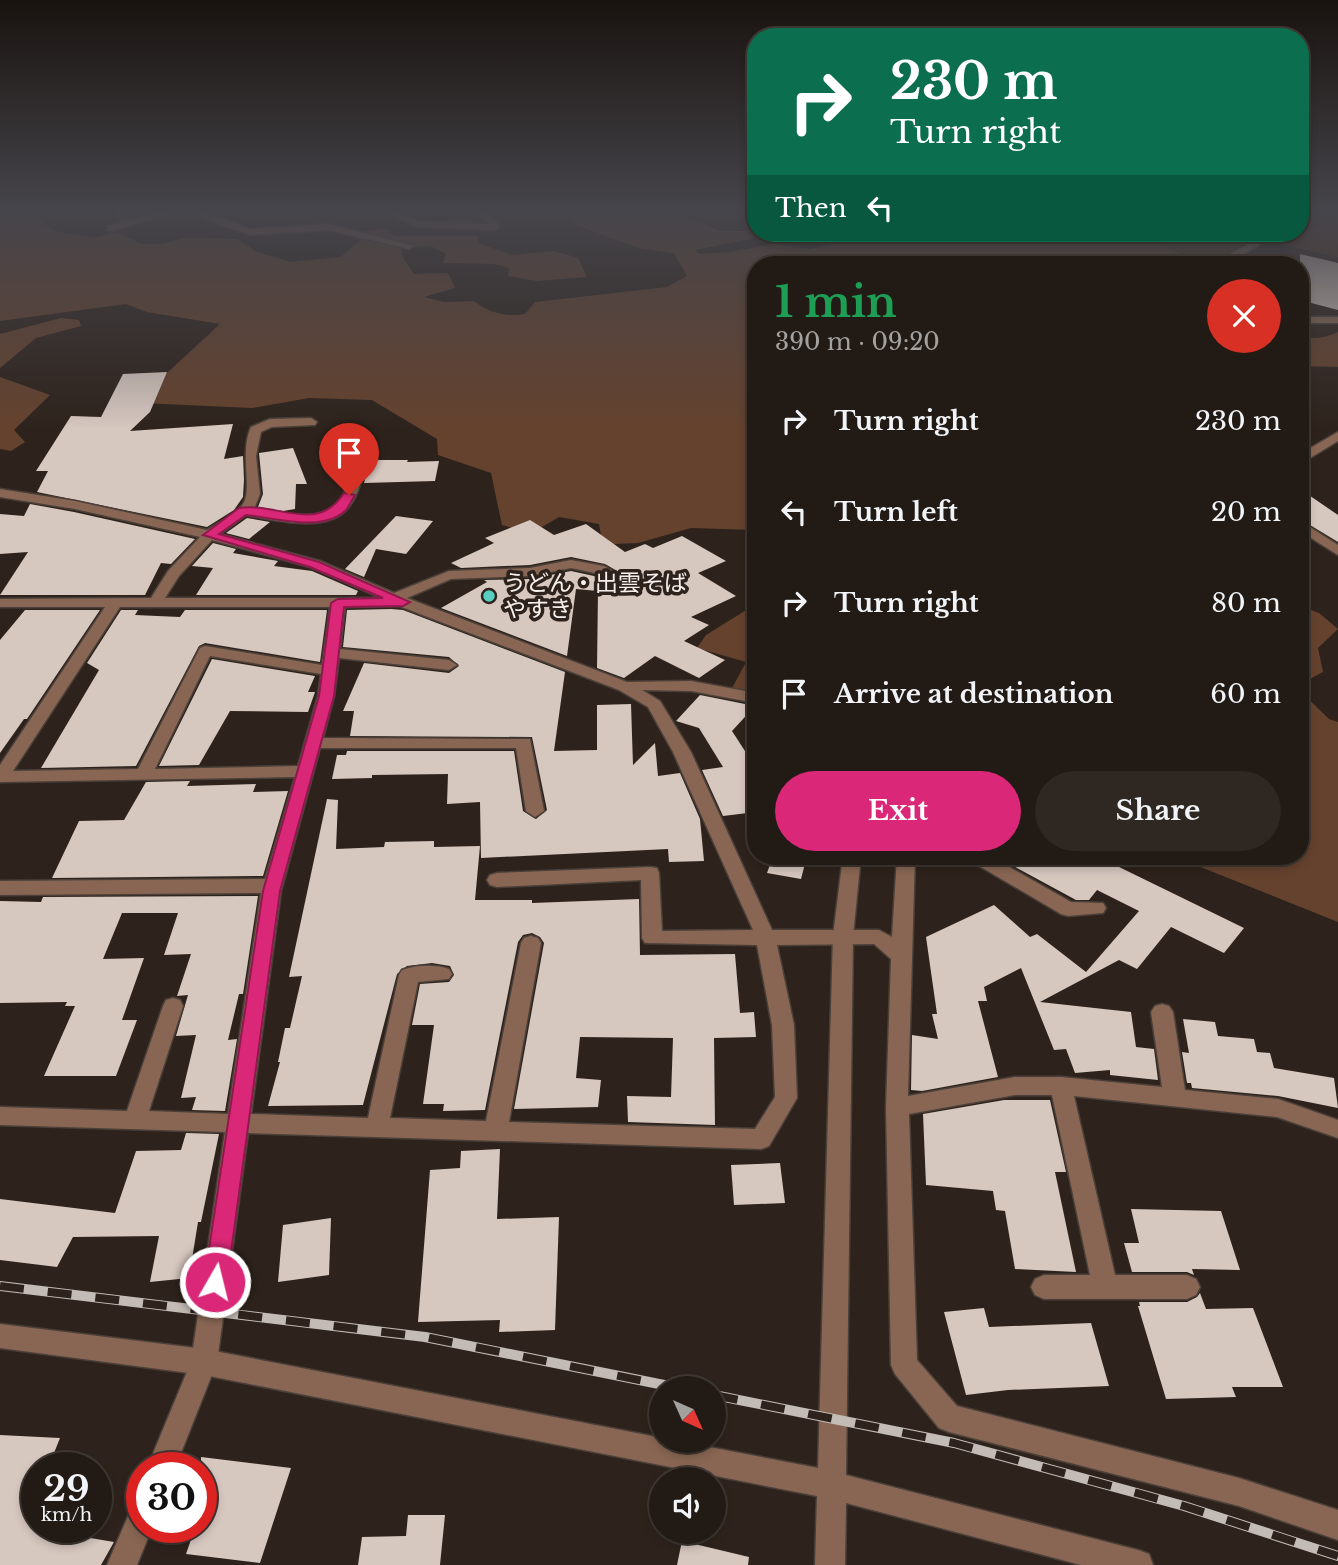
<!DOCTYPE html>
<html lang="en">
<head>
<meta charset="utf-8">
<style>
  body { margin:0; font-family:"Libre Baskerville","Noto Sans JP",serif; background:#2e2722; color:#f1f3f6; height:100vh; display:flex; flex-direction:column; font-size:26px; white-space:nowrap }
  * { box-sizing:border-box; margin:0 }
  p { font-size:23px; color:#a2a1a0 }
  .icon { flex:none; width:38px; height:38px; fill:none; stroke:currentColor; stroke-width:2; stroke-linecap:round; stroke-linejoin:round }
  .map { position:relative; flex:1; overflow:hidden }
  .sheet { position:absolute; left:747px; top:256px; width:562px; height:609px; display:flex; flex-direction:column; background:#221a15; border-radius:28px; box-shadow:0 4px 10px #0003,0 0 0 2px #3f3834 }
  .sheet>* { flex:none }
  .hud { position:absolute; left:747px; top:28px; width:562px; height:214px; border-radius:28px; box-shadow:0 4px 10px #0003,0 0 0 2px #3f3834; background:#0b6e4f; color:#fff; overflow:hidden }
  .needle { width:46px; rotate:135deg }
  .tools { position:absolute; left:649px; top:1376px; display:grid; gap:14px }
  .tools a { display:grid; place-items:center; width:77px; height:77px; border-radius:50%; background:#221a15; box-shadow:0 4px 10px #0003,0 0 0 2px #3f3834; font-size:35px }
  .speed { position:absolute; left:21px; top:1452px; display:flex; gap:14px; font-size:35px; font-weight:700; text-align:center }
  .speed>* { display:grid; place-content:center; width:91px; height:91px; border-radius:50%; background:#221a15; box-shadow:0 4px 10px #0003,0 0 0 2px #3f3834; line-height:1 }
  .speed small { font-size:18px; font-weight:400 }
  .speed .limit { border:10px solid #d22; background:#fff; color:#111 }
  .pin { position:absolute; display:grid; place-items:center; width:60px; height:60px; color:#fff; margin:-72px -30px; border-radius:50% 50% 50% 0; rotate:-45deg; box-shadow:0 0 7px #0007 }
  .pin .icon { rotate:45deg }
  .me { position:absolute; width:77px; margin:-38px; rotate:8deg; stroke-linejoin:round; filter:drop-shadow(0 0 5px #0008) }
  .turn { display:flex; align-items:center; gap:24px; height:147px; padding:0 28px; font-size:32px }
  .turn .icon { width:91px; height:91px; stroke-width:2.5 }
  .turn b { display:block; font-size:49px; line-height:60px }
  .then { display:flex; align-items:center; height:66px; padding:0 28px; background:#0003; gap:14px; font-size:26px }
  .round { display:grid; place-items:center; flex:none; width:74px; height:74px; border-radius:37px; background:#2e2722 }
  .head { display:flex; align-items:center; justify-content:space-between; height:119px; padding:0 28px }
  h1 { font-size:42px; font-weight:700; line-height:52px; color:#1e9e55 }
  .primary-button { display:flex; gap:14px; margin-top:auto; padding:14px 28px }
  .primary-button a { flex:1; height:80px; border-radius:42px; background:#db2777; color:#fff; font-size:28px; font-weight:700; line-height:80px; text-align:center }
  .primary-button a+a { background:#2e2722; color:#f1f3f6 }
  ul { padding:0; list-style:none }
  li { display:flex; align-items:center; gap:21px; height:91px; padding:0 28px }
  li div { flex:1 }
  li b { display:block; font-size:26px }
  li em { font-style:normal }
  .map>svg:first-child { display:block }
  .green { fill:#51301d }
  .forest { fill:#65422e }
  .building { fill:#d6c7bf }
  .lines { fill:none; stroke-linecap:round; stroke-linejoin:round }
  .minor-casing { stroke:#4a4039; stroke-width:3 }
  .tertiary-casing { stroke:#4a4039; stroke-width:3 }
  .minor { fill:#896653; fill-rule:evenodd }
  .tertiary { fill:#896653; fill-rule:evenodd }
  .rail-casing { stroke:#c3bbb6; stroke-width:10 }
  .rail { stroke:#2e231c; stroke-width:8; stroke-dasharray:24; stroke-linecap:butt }
  .route { fill:#db2777; stroke:#8e194d; stroke-width:2 }
  .poi-dot { fill:#58cec0; stroke:#2e231c; stroke-width:2.5 }
  .labels { text-anchor:middle; stroke-width:7; stroke-linejoin:round; paint-order:stroke }
  .poi-label { font-size:23px; fill:#f7efeb; stroke:#2e231c; text-anchor:start }
</style>
</head>
<body>
<div class="map">
<svg width="1338" height="1565" viewBox="0 0 1338 1565">
  <rect width="100%" height="100%" fill="#2e231c"/>
  <path class="green" d="M 1323,210 L 1338,210 L 1338,257 L 1266,241 L 1280,233 L 1300,233 L 1300,222 Z
    M 1168,233 L 1254,233 L 1262,235 L 1213,261 L 1145,244 Z"/>
  <path class="forest" d="M 0,210 L 36,210 L 39,219 L 54,231 L 95,238 L 117,232 L 141,244 L 162,244 L 183,238 L 237,239 L 257,252 L 291,262 L 341,257 L 361,239 L 353,233 L 384,228 L 395,236 L 478,236 L 478,243 L 512,255 L 554,251 L 578,258 L 587,277 L 537,281 L 508,276 L 509,268 L 494,264 L 443,263 L 446,254 L 431,246 L 401,247 L 402,256 L 414,274 L 448,273 L 455,288 L 424,297 L 444,302 L 474,301 C 489,313 506,317 525,314 L 535,302 L 667,287 L 687,276 L 674,253 L 638,248 L 574,224 L 569,210 L 653,210 L 669,218 L 695,219 L 719,231 L 745,231 L 754,238 L 695,250 L 699,254 L 730,252 L 775,244 L 810,249 L 841,243 L 856,238 L 861,233 L 1155,233 L 1153,237 L 1159,245 L 1206,264 L 756,264 L 756,530 L 691,528 L 638,543 L 614,544 L 601,535 L 599,524 L 559,517 L 542,527 L 519,530 L 502,525 L 491,473 L 438,455 L 437,439 L 372,400 L 309,398 L 252,408 L 142,403 L 156,383 L 220,324 L 147,312 L 126,304 L 0,321 Z
    M 61,318 L 79,320 L 81,326 L 36,338 L 0,368 L 0,334 Z
    M 1338,332 L 1338,367 L 1300,366 L 1300,334 C 1313,341 1325,338 1338,332 Z
    M 0,377 L 50,395 L 14,430 L 25,442 L 11,451 L 0,449 Z
    M 756,604 L 756,702 L 729,694 L 746,662 L 697,648 L 706,635 Z
    M 1300,606 L 1319,613 L 1338,629 L 1318,648 L 1323,672 L 1300,684 Z
    M 1300,691 L 1329,719 L 1338,722 L 1338,922 L 1173,856 L 1300,856 Z"/>
  <path class="building" d="M 1300,254 L 1338,263 L 1338,310 L 1300,300 Z
    M 167,372 L 150,412 L 130,431 L 233,424 L 224,459 L 243,456 L 244,480 L 243,497 L 234,510 L 207,527 L 37,492 L 48,471 L 36,471 L 71,416 L 101,417 L 123,374 Z
    M 293,448 L 307,484 L 296,484 L 295,509 L 283,511 L 258,507 L 263,494 L 259,453 Z
    M 371,460 L 408,460 L 407,462 L 439,461 L 435,481 L 364,483 Z
    M 1300,489 L 1338,515 L 1338,542 L 1300,519 Z
    M 30,504 L 74,512 L 195,539 L 171,564 L 161,563 L 145,595 L 0,595 L 28,552 L 0,554 L 0,514 L 24,516 Z
    M 396,516 L 433,521 L 406,554 L 376,549 L 364,577 L 345,569 Z
    M 247,518 L 270,522 L 249,539 L 226,533 Z
    M 530,520 L 554,535 L 586,524 L 625,552 L 645,544 L 653,548 L 682,536 L 726,561 L 698,573 L 736,596 L 691,617 L 709,625 L 684,641 L 725,660 L 699,678 L 655,656 L 624,678 L 597,668 L 598,591 L 576,589 L 567,656 L 441,608 L 487,582 L 484,580 L 530,579 L 571,571 L 594,576 L 630,589 L 641,590 L 645,585 L 642,578 L 619,572 L 605,564 L 571,557 L 530,565 L 461,568 L 451,563 L 494,543 L 485,538 Z
    M 213,543 L 236,549 L 233,553 L 278,561 L 274,566 L 312,571 L 358,591 L 356,595 L 196,595 L 213,568 L 192,566 Z
    M 391,609 L 403,610 L 565,672 L 554,751 L 597,750 L 597,705 L 631,704 L 633,765 L 655,743 L 658,776 L 680,773 L 700,819 L 704,861 L 669,862 L 668,849 L 481,858 L 480,802 L 447,804 L 448,774 L 372,775 L 372,778 L 332,779 L 337,755 L 346,755 L 347,751 L 514,751 L 523,811 L 536,819 L 547,810 L 532,737 L 350,736 L 354,711 L 343,711 L 364,663 L 449,673 L 459,666 L 449,657 L 343,647 L 347,610 Z
    M 25,610 L 100,610 L 27,719 L 24,719 L 0,753 L 0,640 Z
    M 121,610 L 138,610 L 135,615 L 180,617 L 185,610 L 327,610 L 320,662 L 205,643 L 199,646 L 136,766 L 41,768 L 99,670 L 87,663 Z
    M 212,659 L 315,676 L 308,692 L 315,692 L 308,712 L 230,711 L 199,765 L 159,766 Z
    M 700,695 L 755,706 L 732,731 L 756,768 L 756,812 L 723,816 L 702,770 L 723,767 L 699,728 L 676,721 Z
    M 190,781 L 187,786 L 256,784 L 253,792 L 288,791 L 263,876 L 52,878 L 79,821 L 124,820 L 146,782 Z
    M 327,799 L 338,800 L 336,849 L 384,847 L 385,842 L 434,841 L 434,847 L 480,846 L 475,900 L 532,900 L 532,903 L 639,899 L 640,955 L 735,954 L 740,1013 L 754,1012 L 756,1037 L 714,1038 L 715,1125 L 628,1122 L 627,1096 L 671,1097 L 673,1038 L 580,1037 L 576,1078 L 601,1080 L 598,1107 L 514,1109 L 544,943 L 540,937 L 532,933 L 523,935 L 518,942 L 485,1110 L 443,1111 L 444,1104 L 423,1104 L 434,1025 L 412,1025 L 420,984 L 449,982 L 454,975 L 450,966 L 432,963 L 407,966 L 397,974 L 363,1105 L 268,1106 L 280,1062 L 278,1062 L 285,1028 L 290,1028 L 302,976 L 289,977 Z
    M 773,856 L 807,856 L 801,879 L 767,873 Z
    M 995,856 L 1125,856 L 1117,866 L 1244,928 L 1224,953 L 1171,927 L 1137,969 L 1119,960 L 1040,1002 L 1131,1012 L 1136,1047 L 1154,1049 L 1158,1080 L 1110,1075 L 1110,1070 L 1075,1073 L 1066,1049 L 1054,1050 L 1021,968 L 984,987 L 987,1001 L 978,1001 L 998,1077 L 922,1091 L 911,1090 L 912,1035 L 938,1039 L 932,1014 L 937,1014 L 926,937 L 994,905 L 1030,937 L 1037,934 L 1086,972 L 1139,911 L 1097,890 L 1089,900 L 1076,900 Z
    M 258,896 L 243,994 L 239,994 L 228,1040 L 237,1039 L 225,1111 L 192,1110 L 196,1097 L 181,1098 L 196,1035 L 176,1036 L 188,995 L 177,996 L 191,954 L 164,955 L 178,913 L 122,913 L 103,959 L 144,958 L 122,1020 L 137,1020 L 116,1076 L 44,1076 L 75,1006 L 65,1006 L 67,1002 L 0,1003 L 0,901 L 41,902 L 43,897 Z
    M 1183,1019 L 1215,1022 L 1218,1036 L 1254,1039 L 1257,1052 L 1270,1053 L 1274,1068 L 1334,1078 L 1338,1108 L 1278,1096 L 1192,1088 L 1191,1083 L 1187,1083 L 1182,1052 L 1189,1053 Z
    M 1004,1100 L 1050,1100 L 1066,1172 L 1055,1172 L 1076,1272 L 1015,1269 L 1005,1211 L 996,1210 L 993,1191 L 926,1185 L 923,1114 Z
    M 186,1133 L 219,1134 L 201,1222 L 198,1222 L 189,1278 L 150,1282 L 159,1236 L 73,1237 L 57,1267 L 0,1260 L 0,1199 L 115,1213 L 136,1151 L 181,1150 Z
    M 500,1149 L 497,1219 L 559,1217 L 555,1330 L 499,1332 L 500,1320 L 418,1322 L 430,1170 L 460,1168 L 461,1151 Z
    M 780,1163 L 785,1203 L 734,1205 L 731,1165 Z
    M 1131,1209 L 1221,1211 L 1240,1270 L 1192,1269 L 1194,1275 L 1187,1272 L 1132,1272 L 1124,1243 L 1139,1243 Z
    M 331,1218 L 329,1275 L 278,1282 L 283,1225 Z
    M 1200,1293 L 1206,1309 L 1253,1308 L 1283,1387 L 1232,1387 L 1236,1397 L 1166,1399 L 1138,1306 L 1140,1306 L 1139,1302 L 1187,1302 L 1197,1297 Z
    M 984,1308 L 989,1327 L 1091,1323 L 1109,1386 L 1008,1390 L 966,1395 L 944,1312 Z
    M 0,1435 L 60,1438 L 48,1468 L 37,1468 L 37,1529 L 114,1542 L 101,1565 L 0,1565 Z
    M 201,1457 L 291,1468 L 260,1563 L 186,1554 L 195,1528 L 201,1528 L 201,1510 L 210,1486 L 201,1485 Z
    M 408,1515 L 445,1515 L 440,1565 L 358,1565 L 362,1537 L 406,1536 Z
    M 682,1541 L 749,1557 L 748,1565 L 677,1565 Z"/>
  <g class="lines">
    <g class="minor-casing">
      <path id="minor" d="M 112,210 L 120,210 L 130,220 L 172,210 L 185,210 L 110,231 L 107,230 L 107,226 L 122,222 Z
        M 190,210 L 199,210 L 251,229 L 328,224 L 414,246 L 409,249 L 328,230 L 250,235 L 194,215 Z
        M 383,210 L 393,210 L 419,221 L 489,224 L 468,210 C 482,209 493,214 499,227 L 495,230 L 417,227 Z
        M 1309,210 L 1319,210 L 1300,221 L 1300,214 Z
        M 1268,233 L 1278,233 L 1228,264 L 1216,262 Z
        M 1300,317 L 1338,317 L 1338,323 L 1300,323 Z
        M 311,418 L 317,422 L 315,425 L 272,427 L 261,432 L 256,456 L 260,494 L 254,509 C 277,512 323,525 340,501 C 348,489 350,472 357,459 L 365,459 L 367,462 C 362,477 359,495 348,508 C 326,534 275,520 246,515 L 220,534 L 320,561 L 394,593 L 449,571 L 530,568 L 571,560 L 604,566 L 618,574 L 641,581 L 643,584 L 641,587 L 631,587 L 595,573 L 571,568 L 530,576 L 451,579 L 407,598 L 627,682 L 691,681 L 756,693 L 756,703 L 691,691 L 642,690 L 660,701 L 691,752 L 772,930 L 879,930 L 892,937 L 897,856 L 915,856 L 908,1096 L 1015,1077 L 1061,1077 L 1162,1087 L 1151,1012 L 1155,1006 L 1162,1004 L 1169,1006 L 1173,1012 L 1185,1090 L 1278,1099 L 1338,1120 L 1338,1138 L 1277,1117 L 1074,1096 L 1115,1275 L 1187,1275 L 1196,1279 L 1200,1287 L 1196,1295 L 1187,1299 L 1044,1299 L 1035,1295 L 1031,1287 L 1035,1279 L 1044,1275 L 1090,1275 L 1052,1095 L 1015,1095 L 909,1114 L 917,1360 L 957,1406 L 1239,1478 L 1338,1510 L 1338,1540 L 1239,1506 L 949,1432 L 939,1428 L 895,1374 L 891,1365 L 886,1107 L 891,959 L 874,944 L 777,945 L 794,1025 L 797,1098 L 769,1146 L 761,1149 L 248,1133 L 217,1362 L 175,1468 L 147,1468 L 191,1362 L 225,1132 L 0,1125 L 0,1107 L 127,1111 L 163,1006 L 166,1000 L 173,998 L 180,1000 L 183,1006 L 149,1111 L 228,1114 L 261,893 L 0,895 L 0,881 L 265,879 L 295,777 L 0,782 L 0,765 L 105,607 L 0,607 L 0,599 L 151,598 L 168,571 L 200,537 L 75,509 L 0,497 L 0,489 L 75,501 L 207,530 C 218,523 236,515 243,504 C 253,488 239,453 251,427 L 270,419 ZM 212,540 L 310,567 L 381,598 L 165,598 L 179,576 ZM 399,606 L 619,690 L 648,707 L 673,752 L 753,930 L 662,931 L 659,873 L 657,868 L 650,867 L 497,873 L 490,875 L 487,880 L 490,885 L 497,887 L 641,880 L 642,938 L 645,943 L 757,945 L 772,1025 L 775,1097 L 755,1129 L 509,1122 L 541,943 L 538,938 L 531,936 L 524,938 L 521,943 L 486,1121 L 390,1118 L 418,982 L 449,979 L 452,974 L 449,969 C 435,964 415,965 402,970 L 399,975 L 368,1118 L 251,1114 L 281,891 L 320,748 L 516,748 L 526,811 L 535,817 L 544,811 L 530,739 L 323,738 L 334,696 L 339,658 L 449,670 L 457,665 L 449,660 L 340,649 L 345,607 ZM 120,607 L 330,607 L 322,665 L 205,646 L 200,648 L 138,769 L 13,771 ZM 210,656 L 321,674 L 318,696 L 298,766 L 155,769 Z
        M 1300,521 L 1338,545 L 1338,555 L 1300,531 Z
        M 967,856 L 990,856 L 1071,902 L 1103,903 L 1106,908 L 1103,913 L 1068,916 L 1061,914 L 969,860 Z
        M 142,1503 L 142,1528 L 152,1528 L 137,1565 L 107,1565 L 132,1507 Z"/>
    </g>
    <g class="tertiary-casing">
      <path id="tertiary" d="M 1338,432 L 1338,441 L 1300,464 L 1300,454 Z
        M 843,856 L 861,856 L 853,936 L 846,1475 L 1138,1550 L 1149,1554 L 1153,1565 L 1081,1565 L 846,1503 L 845,1565 L 815,1565 L 817,1496 L 204,1375 L 0,1348 L 0,1324 L 204,1349 L 662,1438 L 662,1440 L 673,1440 L 818,1468 L 833,936 Z"/>
    </g>
    <use href="#minor" class="minor"/>
    <use href="#tertiary" class="tertiary"/>
    <g class="rail-casing">
      <path id="rail" d="M 0,1286 L 425,1337 L 679,1388
        M 714,1395 L 954,1443 L 1184,1506 L 1338,1556"/>
    </g>
    <use href="#rail" class="rail"/>
  </g>
  <linearGradient id="sky" x2="0" y2="1"><stop stop-color="#19130f"/><stop offset="0.49" stop-color="#46454b"/><stop offset="1" stop-color="#46454b" stop-opacity="0"/></linearGradient>
  <rect width="1338" height="429" fill="url(#sky)"/>
  <path class="route" d="M 344,493 L 355,495 C 352,500 349,506 346,510 C 323,533 274,518 246,515 L 219,534 L 319,562 L 410,602 L 403,606 L 344,607 L 334,696 L 280,891 L 227,1282 L 224,1289 L 215,1293 L 207,1289 L 204,1282 L 263,891 L 319,696 L 331,603 L 338,599 L 383,598 L 310,567 L 203,535 L 239,508 C 278,502 317,535 344,493 Z"/>
  <circle class="poi-dot" cx="489" cy="596" r="7"/>
  <g class="labels">
    <g class="poi-label">
      <text x="503" y="591">うどん・出雲そば<tspan x="503" dy="26">やすき</tspan></text>
    </g>
  </g>
</svg>
<div class="tools">
<a><svg class="needle" viewBox="-14 -14 28 28"><path d="M0-13l5 13h-10z" fill="#e53935"/><path d="M0 13l5-13h-10z" fill="#a2a1a0"/></svg></a>
<a><svg class="icon" aria-label="sound" viewBox="0 0 24 24"><path d="M4 9h4l5-4v14l-5-4H4zM17 9q2 3 0 6"/></svg></a>
</div>
<div class="speed"><div>29<small>km/h</small></div><div class="limit">30</div></div>
<div class="pin" style="left:349px;top:495px;background:#d93025"><svg class="icon" aria-label="arrive" viewBox="0 0 24 24"><path d="M6 21V4h12l-3 4 3 4H6"/></svg></div>
<svg class="me" style="left:215px;top:1282px" viewBox="-20 -20 40 40"><circle r="17" fill="#db2777" stroke="#fff" stroke-width="3"/><path d="M0-11L8 9 0 5-8 9z" fill="#fff"/></svg>
<div class="hud">
<div class="turn"><svg class="icon" aria-label="right" viewBox="0 0 24 24"><path d="M7 20v-9h11M14 6l5 5-5 5"/></svg><div><b>230 m</b>Turn right</div></div>
<div class="then">Then<svg class="icon" aria-label="left" viewBox="0 0 24 24"><path d="M17 20v-9H6M10 6l-5 5 5 5"/></svg></div>
</div>
<section class="sheet">
<div class="head"><div><h1>1 min</h1><p>390 m · 09:20</p></div><a class="round" style="background:#d93025;color:#fff"><svg class="icon" aria-label="close" viewBox="0 0 24 24"><path d="M6 6l12 12M18 6L6 18"/></svg></a></div>
<ul>
<li><svg class="icon" aria-label="right" viewBox="0 0 24 24"><path d="M7 20v-9h11M14 6l5 5-5 5"/></svg><div><b>Turn right</b></div><em>230 m</em></li>
<li><svg class="icon" aria-label="left" viewBox="0 0 24 24"><path d="M17 20v-9H6M10 6l-5 5 5 5"/></svg><div><b>Turn left</b></div><em>20 m</em></li>
<li><svg class="icon" aria-label="right" viewBox="0 0 24 24"><path d="M7 20v-9h11M14 6l5 5-5 5"/></svg><div><b>Turn right</b></div><em>80 m</em></li>
<li><svg class="icon" aria-label="arrive" viewBox="0 0 24 24"><path d="M6 21V4h12l-3 4 3 4H6"/></svg><div><b>Arrive at destination</b></div><em>60 m</em></li>
</ul>
<div class="primary-button"><a>Exit</a><a>Share</a></div>
</section>
</div>
</body>
</html>
